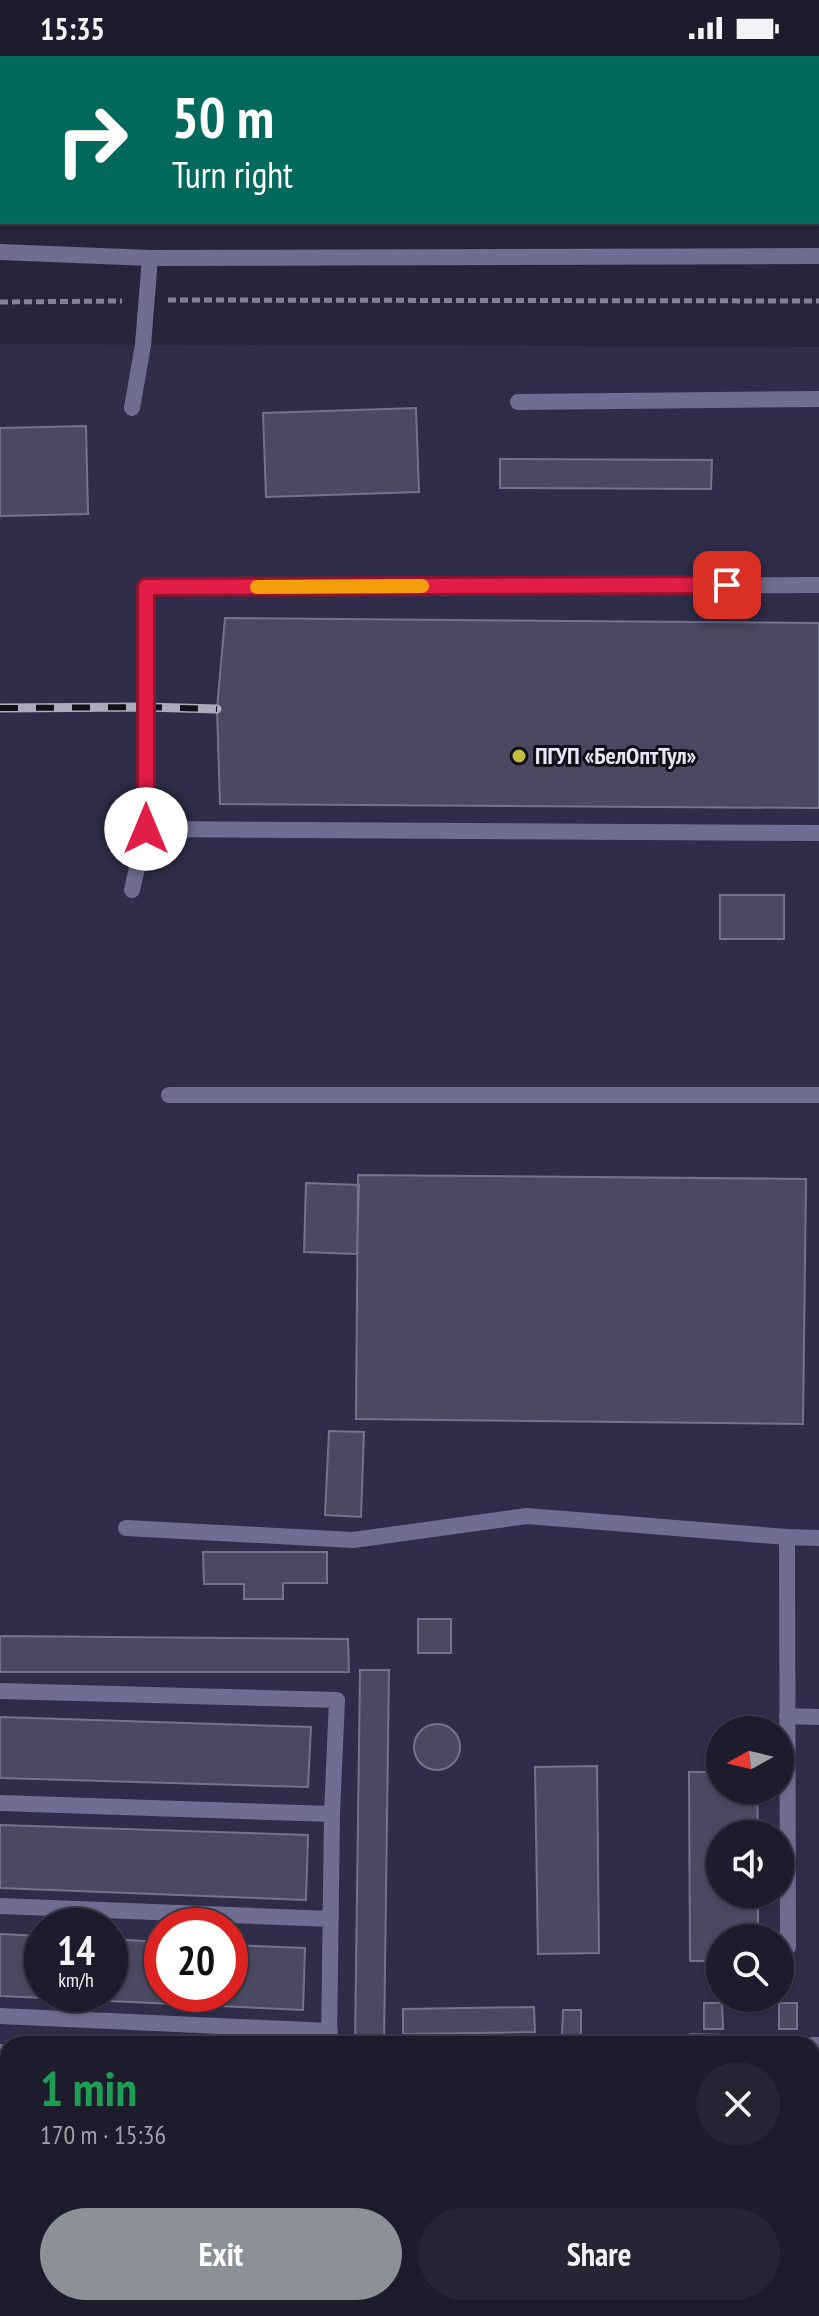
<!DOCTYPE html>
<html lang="en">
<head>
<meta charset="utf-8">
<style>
  body { margin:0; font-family:"PT Sans Narrow",sans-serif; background:#252534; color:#f1f3f6; height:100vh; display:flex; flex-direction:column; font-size:30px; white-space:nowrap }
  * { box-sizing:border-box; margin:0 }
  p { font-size:26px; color:#a0a1a9 }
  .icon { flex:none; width:44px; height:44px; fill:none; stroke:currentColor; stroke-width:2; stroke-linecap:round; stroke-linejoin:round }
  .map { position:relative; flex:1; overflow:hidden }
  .panel { position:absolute; left:0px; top:1980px; width:820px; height:280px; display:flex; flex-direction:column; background:#1d1c2c; border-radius:24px 24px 0 0; box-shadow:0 2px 6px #0004,0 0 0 2px #3b3a48 }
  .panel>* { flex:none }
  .top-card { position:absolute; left:0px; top:0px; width:820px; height:168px; box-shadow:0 2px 6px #0004,0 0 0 2px #3b3a48; background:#00695c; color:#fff; overflow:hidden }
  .needle { width:52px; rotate:262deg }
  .controls { position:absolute; left:706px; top:1660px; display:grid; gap:16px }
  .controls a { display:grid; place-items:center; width:88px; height:88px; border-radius:50%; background:#1d1c2c; box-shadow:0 2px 6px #0004,0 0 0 2px #3b3a48; font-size:40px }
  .speed { position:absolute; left:24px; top:1852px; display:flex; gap:16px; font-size:40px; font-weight:700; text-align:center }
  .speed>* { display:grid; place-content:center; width:104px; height:104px; border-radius:50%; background:#1d1c2c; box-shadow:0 2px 6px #0004,0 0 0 2px #3b3a48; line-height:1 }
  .speed small { font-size:20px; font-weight:400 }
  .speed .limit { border:12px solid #d22; background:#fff; color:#111 }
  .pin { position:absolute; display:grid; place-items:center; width:68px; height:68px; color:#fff; margin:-34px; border-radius:16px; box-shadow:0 4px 12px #0006 }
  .me { position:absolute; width:88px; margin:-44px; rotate:0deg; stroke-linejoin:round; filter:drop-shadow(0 0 6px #0008) }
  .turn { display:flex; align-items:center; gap:28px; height:168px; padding:0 40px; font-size:36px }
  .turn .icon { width:104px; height:104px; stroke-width:2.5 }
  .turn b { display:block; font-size:56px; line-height:68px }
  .round { display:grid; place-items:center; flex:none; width:84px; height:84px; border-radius:42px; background:#252534 }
  .summary { display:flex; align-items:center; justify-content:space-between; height:136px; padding:0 40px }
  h1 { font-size:48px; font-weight:800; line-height:60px; color:#1e9e55 }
  .action { display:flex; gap:16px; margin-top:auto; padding:16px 40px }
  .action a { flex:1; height:92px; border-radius:48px; background:#8c9099; color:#fff; font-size:32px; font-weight:800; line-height:92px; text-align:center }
  .action a+a { background:#252534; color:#f1f3f6 }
  .status { display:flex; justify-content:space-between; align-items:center; height:56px; padding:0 40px; background:#1d1c2c; direction:ltr }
  .status svg { height:22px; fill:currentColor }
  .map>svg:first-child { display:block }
  .built { fill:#2f2d49; fill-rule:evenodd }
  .building { fill:#4a4961; stroke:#74738d; stroke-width:2 }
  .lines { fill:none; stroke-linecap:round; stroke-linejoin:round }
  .path { stroke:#848395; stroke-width:5; stroke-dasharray:8 4; stroke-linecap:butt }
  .lane { stroke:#6f6d92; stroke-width:16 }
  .street { stroke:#6f6d92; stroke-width:16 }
  .secondary { stroke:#9793cf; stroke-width:16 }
  .rail-casing { stroke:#acabbc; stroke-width:9 }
  .rail { stroke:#101019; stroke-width:6; stroke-dasharray:18; stroke-linecap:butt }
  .route-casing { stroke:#92132f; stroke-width:20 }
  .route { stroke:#e11d48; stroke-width:14 }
  .slow { stroke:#f59e0b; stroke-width:14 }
  .poi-dot { fill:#c3bd3e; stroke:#101019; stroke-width:3 }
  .labels { text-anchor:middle; stroke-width:6; stroke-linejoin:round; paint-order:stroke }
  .poi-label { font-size:24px; font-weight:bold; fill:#e5e5f4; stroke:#101019; text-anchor:start }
</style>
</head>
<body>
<div class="status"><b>15:35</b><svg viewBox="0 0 49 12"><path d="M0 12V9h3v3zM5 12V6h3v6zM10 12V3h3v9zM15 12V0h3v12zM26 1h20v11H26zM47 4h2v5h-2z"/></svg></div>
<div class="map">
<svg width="819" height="2260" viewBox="0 0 819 2260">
  <rect width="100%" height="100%" fill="#27253b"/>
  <path class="built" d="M 0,288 L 819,291 L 819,2201 L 812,2201 L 812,1988 L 8,1988 L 8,2130 L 0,2130 ZM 720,1674 L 780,1674 L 780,1734 L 720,1734 ZM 720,1778 L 780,1778 L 780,1838 L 720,1838 ZM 42,1870 L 110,1870 L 110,1938 L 42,1938 ZM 162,1870 L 230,1870 L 230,1938 L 162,1938 ZM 720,1882 L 780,1882 L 780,1942 L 720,1942 Z"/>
  <path class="building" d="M 0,0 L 819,0 L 819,70 L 818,2 L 2,2 L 2,13 L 0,13 Z
    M 416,352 L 419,436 L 266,441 L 263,357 Z
    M 86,370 L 88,458 L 0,460 L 0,372 Z
    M 500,403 L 712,404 L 711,433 L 500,432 Z
    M 225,562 L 819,567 L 819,752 L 220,748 L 217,653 Z
    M 720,839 L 784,839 L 784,883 L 720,883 Z
    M 358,1119 L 806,1123 L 803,1368 L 356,1363 Z
    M 306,1127 L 359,1129 L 357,1198 L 304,1196 Z
    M 329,1375 L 364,1376 L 361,1461 L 325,1459 Z
    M 203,1496 L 327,1496 L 327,1527 L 283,1527 L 283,1543 L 244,1543 L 244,1528 L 204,1528 Z
    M 418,1563 L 451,1563 L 451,1597 L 418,1597 Z
    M 0,1580 L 348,1583 L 349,1616 L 0,1616 Z
    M 360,1614 L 389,1614 L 384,1988 L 355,1988 Z
    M 0,1661 L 311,1671 L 308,1731 L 0,1722 Z
    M414 1691a23 23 0 1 1 46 0a23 23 0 1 1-46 0Z
    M 597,1710 L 599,1897 L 538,1898 L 535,1711 Z
    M 689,1716 L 720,1716 L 720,1734 L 757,1734 L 758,1778 L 720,1778 L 720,1838 L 758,1838 L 758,1882 L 720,1882 L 720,1905 L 690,1905 Z
    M 0,1769 L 308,1779 L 306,1844 L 0,1832 Z
    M 0,1878 L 42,1880 L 42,1938 L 110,1938 L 110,1883 L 162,1886 L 162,1938 L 230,1938 L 230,1889 L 305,1892 L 303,1954 L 0,1940 Z
    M 704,1947 L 722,1947 L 723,1973 L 704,1973 Z
    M 779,1947 L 797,1947 L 797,1973 L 779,1973 Z
    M 534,1951 L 535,1976 L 403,1978 L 403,1953 Z
    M 563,1954 L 581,1954 L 581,1980 L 562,1980 Z
    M 0,1989 L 8,1990 L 8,2052 L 0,2052 Z
    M 812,2009 L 819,2009 L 819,2084 L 812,2084 Z
    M 0,2096 L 8,2097 L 8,2130 L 0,2130 Z"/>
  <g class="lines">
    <path class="path" d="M 168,244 L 819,245
      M 0,246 L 122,245"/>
    <path class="lane" d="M 518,346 L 819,343
      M 132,352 L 143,289 L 150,202
      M 146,773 L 819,777
      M 132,834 L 146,773 L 146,531 L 819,529
      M 169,1039 L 819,1039
      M 126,1472 L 353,1484 L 527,1460 L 787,1481
      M 0,1635 L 337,1644 L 332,1758 L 329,1988
      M 787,1660 L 819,1661
      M 0,1747 L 332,1758
      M 0,1850 L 331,1863
      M 788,1891 L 787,1481 L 819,1482
      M 0,1960 L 330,1975
      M 692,1988 L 692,1985 L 785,1988
      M 812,1989 L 819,1989
      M 0,2072 L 8,2072"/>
    <path class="street" d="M 0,196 L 150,202 L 819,200"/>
    <path class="secondary" d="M 0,2224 L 8,2225
      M 812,2248 L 819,2249"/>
    <g class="rail-casing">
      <path id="rail" d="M 0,652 L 145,651 L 217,653"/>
    </g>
    <use href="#rail" class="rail"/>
  </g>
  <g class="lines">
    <g class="route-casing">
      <path id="route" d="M 146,773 L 146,531 L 727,529"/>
    </g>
    <use href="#route" class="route"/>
    <path class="slow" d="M 257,531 L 422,530"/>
  </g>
  <circle class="poi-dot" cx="519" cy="700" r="8"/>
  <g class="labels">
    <g class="poi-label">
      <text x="535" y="708">ПГУП «БелОптТул»</text>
    </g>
  </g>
</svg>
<div class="controls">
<a><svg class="needle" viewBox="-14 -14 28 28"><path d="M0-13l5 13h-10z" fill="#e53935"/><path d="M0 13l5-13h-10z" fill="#a0a1a9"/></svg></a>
<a><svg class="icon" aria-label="sound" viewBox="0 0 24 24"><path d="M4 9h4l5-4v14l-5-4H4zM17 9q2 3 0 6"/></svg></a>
<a><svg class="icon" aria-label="search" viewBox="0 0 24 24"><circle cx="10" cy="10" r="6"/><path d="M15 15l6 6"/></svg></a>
</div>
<div class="speed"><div>14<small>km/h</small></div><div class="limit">20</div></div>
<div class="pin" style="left:727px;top:529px;background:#d93025"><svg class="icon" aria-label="arrive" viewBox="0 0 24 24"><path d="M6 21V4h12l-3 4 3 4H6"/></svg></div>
<svg class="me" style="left:146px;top:773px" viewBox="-20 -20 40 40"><circle r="19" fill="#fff"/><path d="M0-13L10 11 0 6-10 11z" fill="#e11d48"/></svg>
<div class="top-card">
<div class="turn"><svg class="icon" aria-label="right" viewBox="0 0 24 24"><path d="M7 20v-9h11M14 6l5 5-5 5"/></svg><div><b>50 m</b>Turn right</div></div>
</div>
<section class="panel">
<div class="summary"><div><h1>1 min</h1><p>170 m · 15:36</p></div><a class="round"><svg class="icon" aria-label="close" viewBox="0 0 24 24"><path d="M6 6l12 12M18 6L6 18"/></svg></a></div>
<div class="action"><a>Exit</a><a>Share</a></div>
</section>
</div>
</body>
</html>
